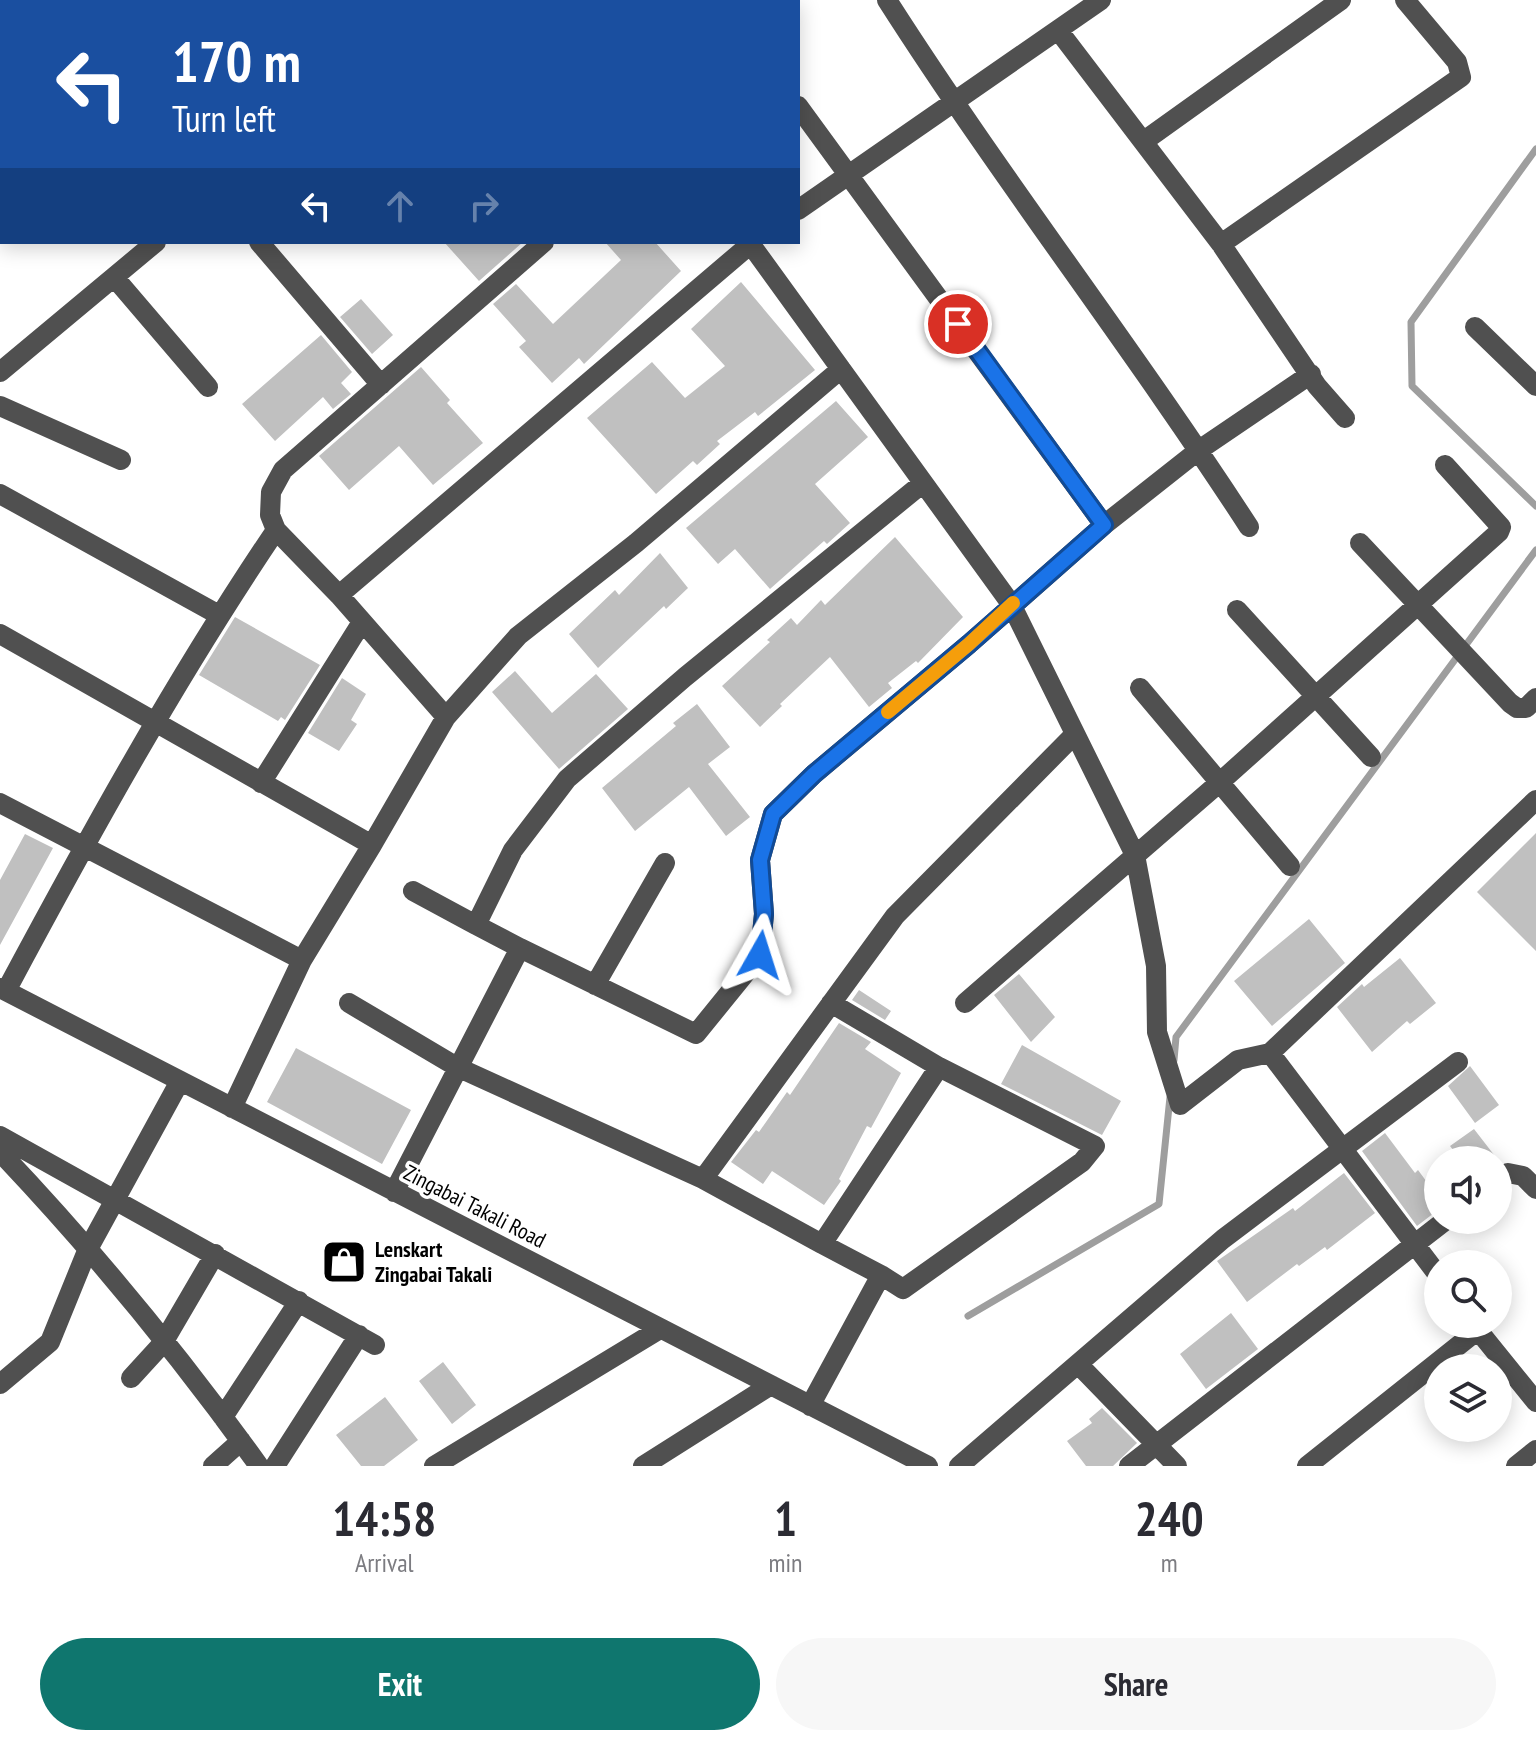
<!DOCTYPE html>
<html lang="en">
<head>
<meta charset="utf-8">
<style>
  body { margin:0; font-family:"PT Sans Narrow",sans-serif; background:#f7f7f7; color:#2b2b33; height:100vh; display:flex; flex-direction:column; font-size:30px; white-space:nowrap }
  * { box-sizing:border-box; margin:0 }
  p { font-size:26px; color:#7c7c81 }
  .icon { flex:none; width:44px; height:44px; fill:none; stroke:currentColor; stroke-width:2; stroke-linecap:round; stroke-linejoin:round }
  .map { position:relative; height:1466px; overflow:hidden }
  .details { display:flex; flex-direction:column; background:#fff; flex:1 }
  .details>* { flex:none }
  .guide { position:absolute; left:0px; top:0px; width:800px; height:244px; box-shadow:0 4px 20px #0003; background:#1a4fa0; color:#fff; overflow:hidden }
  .tools { position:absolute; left:1424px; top:1146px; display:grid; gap:16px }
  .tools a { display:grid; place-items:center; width:88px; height:88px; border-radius:50%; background:#fff; box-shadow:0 4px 20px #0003; font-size:40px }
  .pin { position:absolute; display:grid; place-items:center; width:68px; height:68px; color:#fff; margin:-34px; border:4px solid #fff; border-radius:50%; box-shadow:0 2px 8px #0007 }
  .me { position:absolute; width:88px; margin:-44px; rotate:6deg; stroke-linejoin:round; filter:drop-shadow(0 0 6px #0008) }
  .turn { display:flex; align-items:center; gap:28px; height:168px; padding:0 40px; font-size:36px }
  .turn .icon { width:104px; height:104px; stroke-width:2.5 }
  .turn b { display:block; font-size:56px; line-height:68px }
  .lanes { display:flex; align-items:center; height:76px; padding:0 40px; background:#0003; justify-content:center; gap:40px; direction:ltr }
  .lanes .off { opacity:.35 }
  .eta { display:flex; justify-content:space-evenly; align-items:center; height:136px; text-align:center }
  .eta b { font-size:48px; font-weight:700; line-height:56px }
  .cta { display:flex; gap:16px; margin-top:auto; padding:16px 40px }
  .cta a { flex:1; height:92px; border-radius:48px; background:#0f766e; color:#fff; font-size:32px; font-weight:700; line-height:92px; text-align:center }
  .cta a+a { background:#f7f7f7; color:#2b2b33 }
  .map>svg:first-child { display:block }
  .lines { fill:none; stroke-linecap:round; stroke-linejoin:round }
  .stream { stroke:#9e9e9e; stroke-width:7 }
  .building { fill:#c0c0c0 }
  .minor { stroke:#505050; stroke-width:20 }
  .route-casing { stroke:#114b97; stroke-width:20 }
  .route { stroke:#1a73e8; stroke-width:14 }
  .slow { stroke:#f59e0b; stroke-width:14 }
  .labels { text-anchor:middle; stroke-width:7; stroke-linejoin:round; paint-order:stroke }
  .street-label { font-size:22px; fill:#000; stroke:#fff }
  .poi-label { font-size:22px; font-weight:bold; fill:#000; stroke:#fff; text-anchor:start }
</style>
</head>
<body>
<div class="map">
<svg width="1536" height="1466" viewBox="0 0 1536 1466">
  <rect width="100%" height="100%" fill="#fff"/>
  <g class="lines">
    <path class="stream" d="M 1536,149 L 1411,322 L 1412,386 L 1536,506
      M 1174,1060 L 1176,1037 L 1536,550
      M 968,1316 L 1159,1204 L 1170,1097"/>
  </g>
  <path class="building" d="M 444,242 L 523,242 L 479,281 Z
    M 605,242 L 655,242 L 681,271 L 584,364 L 579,358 L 552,383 L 519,347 L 526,341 L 493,304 L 516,284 L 553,324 L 621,260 Z
    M 741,282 L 815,370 L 758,416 L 755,412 L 717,441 L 720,444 L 697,465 L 693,461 L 656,494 L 587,418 L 652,362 L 685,398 L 725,366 L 691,329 Z
    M 361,299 L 393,335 L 372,354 L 340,317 Z
    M 321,335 L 352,372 L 341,383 L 351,394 L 333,409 L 323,397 L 275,441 L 242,404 Z
    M 421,367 L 450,400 L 447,403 L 483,443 L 433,485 L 399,446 L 349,490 L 319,456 Z
    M 836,401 L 868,437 L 815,484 L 850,523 L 827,544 L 824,541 L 770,589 L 735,549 L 718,564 L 686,528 Z
    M 895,537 L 963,617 L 918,663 L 916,661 L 888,683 L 892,688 L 869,707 L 830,657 L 780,704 L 782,706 L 760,727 L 722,686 L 770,642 L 767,640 L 791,618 L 797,625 L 821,600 L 825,605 Z
    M 660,553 L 688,588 L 666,609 L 664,606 L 598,668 L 569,634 L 615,590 L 619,595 Z
    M 235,617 L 320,665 L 285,720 L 281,717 L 278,721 L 199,675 Z
    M 515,671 L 552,713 L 596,674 L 628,709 L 559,769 L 492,692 Z
    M 342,678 L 366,694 L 351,720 L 357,724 L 339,751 L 308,733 Z
    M 697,704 L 730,747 L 708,764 L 750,817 L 726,836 L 689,787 L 635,831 L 602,788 L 676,726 L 673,723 Z
    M 1536,833 L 1536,951 L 1477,892 Z
    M 25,834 L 53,848 L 0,945 L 0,880 Z
    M 1309,919 L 1345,963 L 1272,1026 L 1234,981 Z
    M 1400,958 L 1436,1003 L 1410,1024 L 1407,1021 L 1372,1052 L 1337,1007 L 1362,984 L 1364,987 Z
    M 1019,974 L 1055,1017 L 1031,1042 L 994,995 Z
    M 859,990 L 891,1011 L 885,1020 L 852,1000 Z
    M 839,1023 L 871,1042 L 865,1049 L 901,1073 L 871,1128 L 867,1126 L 839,1179 L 841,1181 L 824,1205 L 772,1171 L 763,1184 L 731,1162 L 756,1130 L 759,1132 L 787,1092 L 790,1095 Z
    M 1022,1045 L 1121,1101 L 1102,1135 L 1001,1084 Z
    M 296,1048 L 411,1110 L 382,1164 L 267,1102 Z
    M 1470,1066 L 1499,1105 L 1475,1123 L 1448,1086 Z
    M 1474,1129 L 1498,1160 L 1461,1160 L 1450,1146 Z
    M 1385,1133 L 1415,1173 L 1418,1170 L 1438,1197 L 1438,1210 L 1417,1226 L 1362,1151 Z
    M 1344,1173 L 1375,1213 L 1327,1250 L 1325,1247 L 1299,1266 L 1297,1264 L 1247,1302 L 1217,1261 L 1293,1208 L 1295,1211 Z
    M 1231,1313 L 1258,1349 L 1206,1389 L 1180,1354 Z
    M 443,1362 L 476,1405 L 452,1424 L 419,1381 Z
    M 385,1397 L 418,1440 L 384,1466 L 361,1466 L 336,1435 Z
    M 1102,1408 L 1137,1443 L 1113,1466 L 1086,1466 L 1067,1441 L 1092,1423 L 1089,1419 Z"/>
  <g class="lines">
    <path class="minor" d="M 576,0 L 577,2
      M 717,0 L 718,2
      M 887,0 C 1002,180 1133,348 1249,527
      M 14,2 L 16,0
      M 443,2 L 446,0
      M 0,15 L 2,13
      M 1058,30 L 1221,244 L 1317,386 L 1345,418
      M 798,106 L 1104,525
      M 1144,141 L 1341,0
      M 798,210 L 1101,0
      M 259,242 L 381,385
      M 749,242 L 1011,604 L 1135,855 L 1156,966 L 1157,1032 L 1180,1105 L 1238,1060 L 1270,1053
      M 1221,244 L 1461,77 L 1457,62 L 1405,0
      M 114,277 L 208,387
      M 1475,327 L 1536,386
      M 0,372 L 156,242
      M 0,406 L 121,460
      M 0,494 L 219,615
      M 1360,543 L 1510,703 L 1517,708 L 1526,708 L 1536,698
      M 339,595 L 753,242
      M 1237,610 L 1371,757
      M 0,634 L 372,845
      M 1140,688 L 1290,866
      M 446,717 L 518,636 L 636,543 L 841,369
      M 261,783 L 362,622
      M 0,803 L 302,960
      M 413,891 L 476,925
      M 520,948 L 696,1034 L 760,955 L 764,914 L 760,860 L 773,814 L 814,774 L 969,644 L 1104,525 L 1199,450 L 1311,374
      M 595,985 L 665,863
      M 0,988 L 928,1466
      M 6,991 C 90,834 176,678 276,530
      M 349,1003 L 457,1067 L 703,1179 L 822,1244
      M 831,1003 L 939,1067 L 1095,1146 L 1082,1162 L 903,1289 L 881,1275
      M 965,1003 L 1219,783 L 1499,532 L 1501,527 L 1445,465
      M 232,1108 L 302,960 L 372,845 L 446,717 L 339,595 L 276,530 L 270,515 L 271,492 L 283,470 L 544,242
      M 0,1136 L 375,1345
      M 0,1152 C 93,1250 180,1356 259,1466
      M 703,1179 L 895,916 L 1075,734
      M 1498,1181 L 1508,1173 L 1523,1176 L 1536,1189
      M 394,1192 L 520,948 L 476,925 L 513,850 L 567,779 L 685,677 L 923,483
      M 1438,1275 L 1270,1053 L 1536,800
      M 1473,1324 L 1536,1402
      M 1078,1364 L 1177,1466
      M 131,1378 L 163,1343 L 215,1254
      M 0,1384 L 50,1342 L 87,1251 L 180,1081
      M 810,1406 L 881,1275 L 822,1244 L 939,1067
      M 223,1417 L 299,1301
      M 213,1466 L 241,1441
      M 275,1466 L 359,1335
      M 434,1466 L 660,1329
      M 643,1466 L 771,1385
      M 959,1466 L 1223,1239 L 1458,1062
      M 1129,1466 L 1446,1220
      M 1307,1466 L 1478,1330
      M 1516,1466 L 1536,1450"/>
  </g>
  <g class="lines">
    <g class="route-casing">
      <path id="route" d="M 760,955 L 764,914 L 760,860 L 773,814 L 814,774 L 969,644 L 1104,525 L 958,324"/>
    </g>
    <use href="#route" class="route"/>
    <path class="slow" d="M 888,712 L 969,644 L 1013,603"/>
  </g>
  <defs>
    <g id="shop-square" transform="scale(2.3)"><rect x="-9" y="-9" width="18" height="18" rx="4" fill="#000" stroke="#fff"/><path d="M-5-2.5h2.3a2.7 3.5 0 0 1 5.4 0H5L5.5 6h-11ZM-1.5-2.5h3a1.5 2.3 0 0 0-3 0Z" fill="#fff"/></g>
  </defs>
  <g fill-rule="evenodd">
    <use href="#shop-square" x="344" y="1262"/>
  </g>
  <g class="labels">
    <g class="street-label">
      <text transform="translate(475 1206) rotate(27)" y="8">Zingabai Takali Road</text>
    </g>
    <g class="poi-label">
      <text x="375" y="1257">Lenskart<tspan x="375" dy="25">Zingabai Takali</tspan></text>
    </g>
  </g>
</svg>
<div class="tools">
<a><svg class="icon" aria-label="sound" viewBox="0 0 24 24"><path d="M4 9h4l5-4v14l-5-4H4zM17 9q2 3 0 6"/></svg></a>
<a><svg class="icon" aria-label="search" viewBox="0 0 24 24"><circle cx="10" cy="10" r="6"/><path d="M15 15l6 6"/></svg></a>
<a><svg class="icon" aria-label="layers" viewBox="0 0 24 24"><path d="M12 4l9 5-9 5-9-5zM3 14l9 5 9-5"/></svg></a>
</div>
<div class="pin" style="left:958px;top:324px;background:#d93025"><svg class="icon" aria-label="arrive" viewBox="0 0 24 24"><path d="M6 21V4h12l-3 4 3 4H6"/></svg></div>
<svg class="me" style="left:760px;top:955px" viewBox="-20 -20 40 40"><path d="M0-17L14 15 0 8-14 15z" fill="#1a73e8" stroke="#fff" stroke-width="4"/></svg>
<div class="guide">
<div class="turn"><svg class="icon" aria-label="left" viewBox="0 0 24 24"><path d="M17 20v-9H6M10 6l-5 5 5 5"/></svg><div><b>170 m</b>Turn left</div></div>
<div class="lanes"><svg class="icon" aria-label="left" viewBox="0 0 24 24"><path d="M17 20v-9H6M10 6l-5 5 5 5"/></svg><svg class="icon off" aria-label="ahead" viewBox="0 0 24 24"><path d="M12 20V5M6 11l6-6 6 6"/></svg><svg class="icon off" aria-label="right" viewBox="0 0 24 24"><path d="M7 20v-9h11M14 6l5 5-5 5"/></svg></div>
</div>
</div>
<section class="details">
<div class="eta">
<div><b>14:58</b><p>Arrival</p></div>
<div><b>1</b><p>min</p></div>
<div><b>240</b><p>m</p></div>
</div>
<div class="cta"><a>Exit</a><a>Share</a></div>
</section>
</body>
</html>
